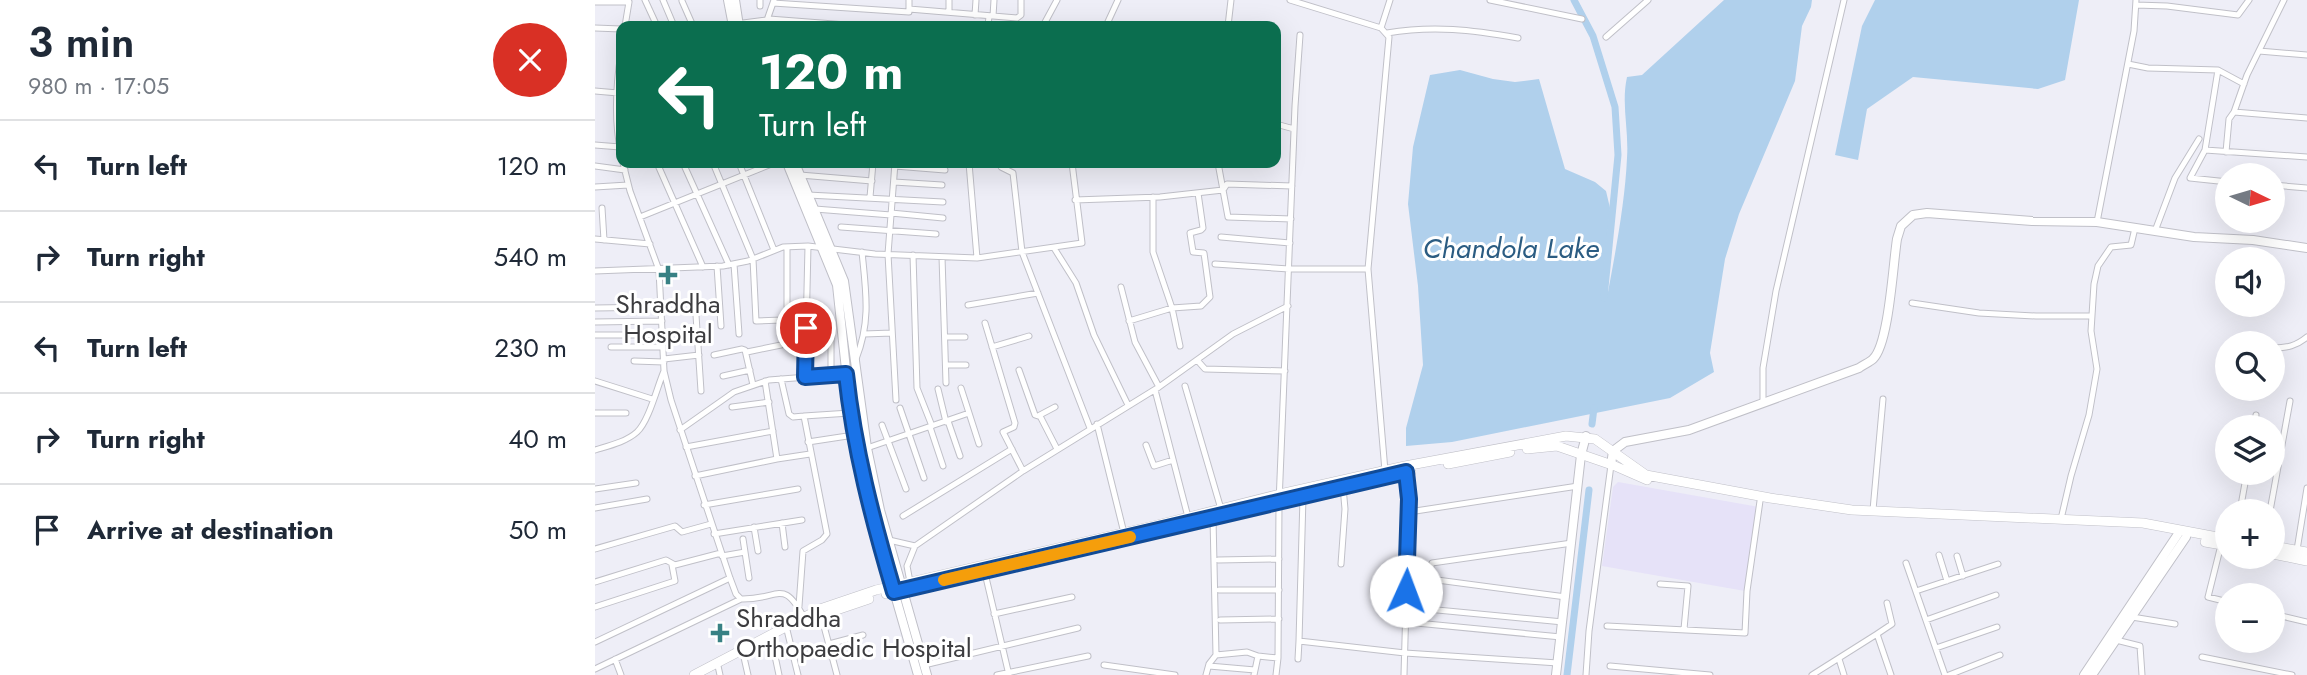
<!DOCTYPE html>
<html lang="en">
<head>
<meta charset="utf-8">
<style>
  body { margin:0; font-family:Jost,sans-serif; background:#f6f6f7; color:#1f2937; height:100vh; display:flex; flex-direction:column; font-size:26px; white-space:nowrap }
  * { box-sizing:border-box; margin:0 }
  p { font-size:23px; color:#747a83 }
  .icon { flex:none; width:38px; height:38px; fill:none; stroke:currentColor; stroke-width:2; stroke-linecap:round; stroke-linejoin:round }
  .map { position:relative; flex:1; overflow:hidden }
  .sheet { display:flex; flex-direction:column; background:#fff; width:595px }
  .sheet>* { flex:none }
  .guide { position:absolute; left:21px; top:21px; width:665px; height:147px; border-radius:14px; box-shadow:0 7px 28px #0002; background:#0b6e4f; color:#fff; overflow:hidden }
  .needle { width:46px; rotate:95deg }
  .tools { position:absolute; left:1620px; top:163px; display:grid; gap:14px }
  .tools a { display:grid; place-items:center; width:70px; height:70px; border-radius:50%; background:#fff; box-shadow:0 7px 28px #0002; font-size:35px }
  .pin { position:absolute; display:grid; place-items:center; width:60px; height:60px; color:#fff; margin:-30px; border:4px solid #fff; border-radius:50%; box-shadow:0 2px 7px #0007 }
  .me { position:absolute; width:77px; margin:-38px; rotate:2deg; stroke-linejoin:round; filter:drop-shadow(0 0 5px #0008) }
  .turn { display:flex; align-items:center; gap:24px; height:147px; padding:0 28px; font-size:32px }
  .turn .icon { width:91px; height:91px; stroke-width:2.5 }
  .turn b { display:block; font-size:49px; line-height:60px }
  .round { display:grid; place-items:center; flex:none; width:74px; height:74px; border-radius:37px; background:#f6f6f7 }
  .head { display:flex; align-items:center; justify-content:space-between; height:119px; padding:0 28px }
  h1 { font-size:42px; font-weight:600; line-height:52px }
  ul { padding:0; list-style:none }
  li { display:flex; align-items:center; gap:21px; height:91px; padding:0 28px; border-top:2px solid #e0e1e3 }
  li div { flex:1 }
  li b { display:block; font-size:26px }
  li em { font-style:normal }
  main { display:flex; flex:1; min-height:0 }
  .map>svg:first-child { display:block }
  .industrial { fill:#e6e2f8 }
  .water { fill:#b0d0ec }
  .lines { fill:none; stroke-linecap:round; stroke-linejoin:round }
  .canal { stroke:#b0d0ec; stroke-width:7 }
  .street-casing { stroke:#c0c0c8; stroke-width:7 }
  .secondary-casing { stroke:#c0c0c8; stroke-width:10 }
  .primary-casing { stroke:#c0c0c8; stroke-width:10 }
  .street { stroke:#fff; stroke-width:5 }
  .secondary { stroke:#fff; stroke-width:8 }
  .primary { stroke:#fff; stroke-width:9 }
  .route-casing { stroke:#114b97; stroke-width:18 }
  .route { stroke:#1a73e8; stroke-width:12 }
  .slow { stroke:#f59e0b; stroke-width:12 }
  .poi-dot { fill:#388184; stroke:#fff; stroke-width:2.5 }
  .labels { text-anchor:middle; stroke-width:6; stroke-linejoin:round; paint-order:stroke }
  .poi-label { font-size:26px; fill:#3c3c3f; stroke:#fff }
  .water-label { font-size:28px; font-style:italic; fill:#2b5c82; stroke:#fff }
</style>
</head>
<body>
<main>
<section class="sheet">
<div class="head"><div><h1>3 min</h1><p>980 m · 17:05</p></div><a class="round" style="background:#d93025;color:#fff"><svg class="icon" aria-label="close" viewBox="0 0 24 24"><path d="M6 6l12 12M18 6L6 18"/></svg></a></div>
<ul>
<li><svg class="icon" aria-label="left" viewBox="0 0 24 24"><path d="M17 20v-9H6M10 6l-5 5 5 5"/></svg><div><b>Turn left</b></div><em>120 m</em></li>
<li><svg class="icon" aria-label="right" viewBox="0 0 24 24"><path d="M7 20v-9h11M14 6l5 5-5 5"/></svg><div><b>Turn right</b></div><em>540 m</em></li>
<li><svg class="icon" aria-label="left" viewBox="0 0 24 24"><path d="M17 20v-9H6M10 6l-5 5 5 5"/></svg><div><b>Turn left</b></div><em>230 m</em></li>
<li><svg class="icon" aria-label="right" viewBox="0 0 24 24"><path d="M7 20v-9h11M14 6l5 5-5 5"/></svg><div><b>Turn right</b></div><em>40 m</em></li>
<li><svg class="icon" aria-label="arrive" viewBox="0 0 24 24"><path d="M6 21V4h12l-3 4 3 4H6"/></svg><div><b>Arrive at destination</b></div><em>50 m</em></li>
</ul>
</section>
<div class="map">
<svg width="1712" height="675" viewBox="0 0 1712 675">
  <rect width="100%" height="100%" fill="#eeeef7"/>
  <path class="industrial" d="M 1023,482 L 1164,507 L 1150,591 L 1007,566 L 1018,487 Z"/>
  <path class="water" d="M 1129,0 L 1217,0 L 1216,7 L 1207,26 L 1200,81 L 1144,214 L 1130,259 L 1115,353 L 1119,372 L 1075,398 L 857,442 L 811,446 L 811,428 L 828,365 L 823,286 L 813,204 L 818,147 L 835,75 L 865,70 L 898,79 L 920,82 L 944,79 L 970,169 L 1000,182 L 1011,191 L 1015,208 L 1007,291 L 1013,292 C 1021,249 1030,202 1032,158 C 1034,130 1026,104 1032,77 L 1047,75 Z
    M 1280,0 L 1484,0 L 1470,80 L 1443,89 L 1318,77 L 1272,109 L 1263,160 L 1240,155 L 1267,26 Z"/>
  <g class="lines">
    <path class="canal" d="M 979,0 L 998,36 L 1020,107 L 1023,155 L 1009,298
      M 997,424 L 999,408
      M 972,675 L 994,490"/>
    <g class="street-casing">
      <path id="street" d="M 50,0 L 62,26
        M 68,0 L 79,26
        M 165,0 L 165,6
        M 314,0 L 314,9 L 422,18 L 426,15 L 426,0
        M 695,0 L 786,28 L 794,37 L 773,269 L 790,471
        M 895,0 L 987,19
        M 1689,0 L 1652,75 L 1639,112 L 1712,118
        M 87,1 L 98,26
        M 0,2 L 34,2
        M 178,3 L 314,12
        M 1541,5 L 1572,6 L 1643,15 L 1654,0
        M 354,12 L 354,0
        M 380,15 L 381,0
        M 398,16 L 399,0
        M 174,19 L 265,26
        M 45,25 L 46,26
        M 313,25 L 332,26
        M 30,26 L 34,2
        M 125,26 L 172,20 L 179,0
        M 393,26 L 394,16
        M 448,26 L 462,0
        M 511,26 L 523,0
        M 633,26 L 636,0
        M 0,28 L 26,29
        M 786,28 L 795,0
        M 792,33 C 839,25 877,30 923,38
        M 1011,37 L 1053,0
        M 1664,51 L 1712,55
        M 26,53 C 21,85 19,121 26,153
        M 1533,64 L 1553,68 L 1623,70 L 1649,84
        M 0,91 L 23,93
        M 681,124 L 699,129
        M 0,145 L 25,147
        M 1610,150 L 1623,70
        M 1631,152 L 1634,119 L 1639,112
        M 28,163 L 35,191 L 64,270 L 69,371 L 76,400 L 135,578 L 141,594 L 146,599 C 186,600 187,576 211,621
        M 62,163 L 108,267
        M 88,163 L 134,265
        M 118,163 L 158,259 L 161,321 L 187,320
        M 144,163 L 179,250
        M 242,163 L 278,165
        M 300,163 L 293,254 L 301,400
        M 374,163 L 382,258
        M 405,163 L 406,167 L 418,173 L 427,252 L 495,428
        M 623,163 L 633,217 L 696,219
        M 0,166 L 30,170
        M 300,166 L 350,170
        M 205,175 L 277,181
        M 299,182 L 347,185
        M 1633,182 L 1595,178 L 1610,150 L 1712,157
        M 1678,185 L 1712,188
        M 0,187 L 33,185
        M 213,195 L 348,202
        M 275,197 L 278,163
        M 558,197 L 558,252 L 577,308 L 585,346
        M 480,200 L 565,197 L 628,190 L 632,184 L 697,186
        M 7,208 L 9,240
        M 220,209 L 296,215
        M 296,213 L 348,218
        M 45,217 L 179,163
        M 1502,222 L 1539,31 L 1541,0
        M 246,227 L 341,234
        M 1560,231 L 1580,178 L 1604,139
        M 626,237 L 695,243
        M 0,239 L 55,244
        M 459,248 L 481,283 L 499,335 L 533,405
        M 318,255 L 322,388 L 337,426
        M 347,257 L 351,383
        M 139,264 L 144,334
        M 620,264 L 694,269 L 773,269
        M 122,266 L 126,326
        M 0,271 L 128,266 L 153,261 L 188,247 L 213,246 L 280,254 L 382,258 L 487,243 L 477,163
        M 526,287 L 540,342 L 564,387
        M 100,300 L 106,391
        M 1317,303 L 1384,313 L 1441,316 L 1496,316
        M 373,305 L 443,293
        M 192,306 L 192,247
        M 0,308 L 66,307
        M 534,321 L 577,308 L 606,306 L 615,297 L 609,253 L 598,252 L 595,233 L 606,230 L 608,228 L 603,193
        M 0,322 L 67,321
        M 390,323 L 420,423 L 419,427 L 408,432 L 428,471
        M 236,330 L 236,375
        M 269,334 L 297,333
        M 0,335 L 68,335
        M 350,337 L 370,337
        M 16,347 L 68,347
        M 397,347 L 434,336
        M 1678,348 C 1692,348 1701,346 1712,337
        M 152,352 L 186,345
        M 119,355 L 147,349 L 150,350 L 158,385
        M 69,359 L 104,355
        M 261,359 C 276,321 271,292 267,252
        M 602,360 L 610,369 L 690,371
        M 39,361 L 69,362
        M 351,365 L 371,365
        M 424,370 L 440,415 L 443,416 L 460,407
        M 128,376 L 155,370
        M 210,377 L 213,246
        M 186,379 L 194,414 L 198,417 L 209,416
        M 0,381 L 57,399
        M 590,386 L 626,509
        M 366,388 L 384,444
        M 343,389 L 351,422
        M 560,390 L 593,517
        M 1168,403 L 1168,368 L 1181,291 L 1249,0
        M 137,407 L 174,402
        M 305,408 L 329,478
        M 0,413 L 31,413
        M 445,416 L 462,449
        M 353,421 L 365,456
        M 502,424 L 529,533
        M 287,425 L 311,489
        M 335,427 L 348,466
        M 1659,427 L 1661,415
        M 85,430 L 139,392 L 174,380 L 251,374
        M 213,442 L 259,435
        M 551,445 L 559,466 L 578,460
        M 91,447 L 178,431
        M 272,448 L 374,413
        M 0,450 C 13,446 31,442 42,432 C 54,421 62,387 69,371
        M 182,459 L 215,454
        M 100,476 L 182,459 L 170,381
        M 0,489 L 41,483
        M 708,497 L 704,641 L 810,653 L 963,663
        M 109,505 L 203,489
        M 0,508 L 52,499
        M 1278,510 L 1288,399
        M 1645,511 L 1652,472
        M 1675,511 L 1695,401
        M 814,512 L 983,486
        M 308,516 L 417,449
        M 618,518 L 621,655
        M 1466,519 L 1476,476 L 1494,415 L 1502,369 L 1496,331 L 1499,284 L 1503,266 L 1516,247 L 1536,245 L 1540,228
        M 187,523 L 190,547
        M 159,527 L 163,551
        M 119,534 L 207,520
        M 148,539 L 150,552
        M 294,540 L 320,546 L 428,471 L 564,387 L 638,334 L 693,306
        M 1626,545 L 1613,597 L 1633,602
        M 0,549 L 80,526 L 87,532 L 116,524
        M 1702,550 L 1712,488
        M 1344,555 L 1352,581
        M 127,556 L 150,552 L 154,578
        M 1362,556 L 1368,576
        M 623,560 L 684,559
        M 1311,563 L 1350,675
        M 746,564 L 750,509 L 748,487
        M 389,569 L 414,675
        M 812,576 L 971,597
        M 832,579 L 837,563 L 977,543
        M 0,582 L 71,560 L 80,565 L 126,553
        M 315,582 L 312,566 L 320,546
        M 1065,584 L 1093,586 L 1089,629
        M 624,590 L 684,590
        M 1321,591 L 1403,564
        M 204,606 L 208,551 L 227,540 L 232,534 L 209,416 L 255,413
        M 0,607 L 80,581 L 77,565
        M 811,607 L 968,622
        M 399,614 L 477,597
        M 1678,614 L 1712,622
        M 226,615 L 242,675
        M 1537,617 L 1580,624
        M 625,620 L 684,619
        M 1331,620 L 1401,595
        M 811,622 L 966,637
        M 1012,626 L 1150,633 L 1152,591 L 1165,501
        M 192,630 L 203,675
        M 1282,634 L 1297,624 L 1292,603
        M 176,637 L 184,675
        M 1521,640 L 1545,646 L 1547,675
        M 0,642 L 135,578
        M 234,644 L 268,635
        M 1341,648 L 1402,627
        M 148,653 L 153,675
        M 1607,657 L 1697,675
        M 20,659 L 26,675
        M 703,659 L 704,641
        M 1244,659 L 1249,675
        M 329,665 L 483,628
        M 509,665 L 580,675
        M 123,666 L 125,675
        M 614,666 L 660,670
        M 1015,666 L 1115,675
        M 0,669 L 146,599
        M 402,675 L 493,656
        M 611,675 L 614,664 L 621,655 L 652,652 L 663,656
        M 659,675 L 663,656 L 683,658 L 684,503 L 700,106 L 705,35
        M 681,675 L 683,658
        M 809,675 L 814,499 L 811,472
        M 991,675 L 994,631 L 1016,465
        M 1217,675 L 1282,634 L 1296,675
        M 1354,675 L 1405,655"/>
    </g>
    <g class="secondary-casing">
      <path id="secondary" d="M 133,0 L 138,26
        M 140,0 L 144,26
        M 192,163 L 242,285 L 257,426 L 276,511 L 323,675
        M 200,163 L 249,281 L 272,448 L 285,510 L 332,675
        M 1016,465 L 1018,451 L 1030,442 L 1094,430 L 1264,368 C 1268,365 1275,362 1278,359 C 1294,344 1298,264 1302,239 L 1306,226 L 1318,215 L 1332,213 L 1437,221 L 1502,222 L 1599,237 L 1658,240 L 1712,248
        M 961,675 L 986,455 L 991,436
        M 1489,675 L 1585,531
        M 1497,675 L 1591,537 L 1592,532"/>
    </g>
    <g class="primary-casing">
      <path id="primary" d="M 932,449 L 962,446 L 1020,466 L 1052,480
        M 853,464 L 915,452
        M 573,528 L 816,472
        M 1610,542 L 1633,546
        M 1678,546 L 1712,552
        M 1678,554 L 1712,561
        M 291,594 L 550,533
        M 218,618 L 274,599
        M 99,675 L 225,609 L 281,590 L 558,526 L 685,494 L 810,466 L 971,436 L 1000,439 L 1051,475 L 1175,498 L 1257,510 L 1548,523 L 1633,539"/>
    </g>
    <use href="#street" class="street"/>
    <use href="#secondary" class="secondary"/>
    <use href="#primary" class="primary"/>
  </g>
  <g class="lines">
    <g class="route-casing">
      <path id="route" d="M 211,328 L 210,377 L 251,374 C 259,449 278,521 299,592 L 811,472 L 814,499 L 811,591"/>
    </g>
    <use href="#route" class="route"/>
    <path class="slow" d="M 349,580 L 535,537"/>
  </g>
  <g class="poi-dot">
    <path d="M69.5 264.5h7v7h7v7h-7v7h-7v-7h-7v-7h7z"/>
    <path d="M121.5 622.5h7v7h7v7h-7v7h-7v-7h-7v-7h7z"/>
  </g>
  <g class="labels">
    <g class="poi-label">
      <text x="73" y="313">Shraddha<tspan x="73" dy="30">Hospital</tspan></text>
      <text x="141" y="627" text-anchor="start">Shraddha<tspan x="141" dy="30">Orthopaedic Hospital</tspan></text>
    </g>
    <g class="water-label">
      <text x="916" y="258">Chandola Lake</text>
    </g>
  </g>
</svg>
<div class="tools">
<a><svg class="needle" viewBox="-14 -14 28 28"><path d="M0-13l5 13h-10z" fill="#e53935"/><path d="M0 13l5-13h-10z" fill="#747a83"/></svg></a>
<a><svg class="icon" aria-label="sound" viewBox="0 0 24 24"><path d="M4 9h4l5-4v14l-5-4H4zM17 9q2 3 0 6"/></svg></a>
<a><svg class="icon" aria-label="search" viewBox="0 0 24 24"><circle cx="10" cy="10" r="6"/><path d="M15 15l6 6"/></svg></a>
<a><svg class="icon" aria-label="layers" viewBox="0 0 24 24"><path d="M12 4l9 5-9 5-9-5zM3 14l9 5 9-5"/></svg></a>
<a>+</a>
<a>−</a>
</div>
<div class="pin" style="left:211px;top:328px;background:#d93025"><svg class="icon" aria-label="arrive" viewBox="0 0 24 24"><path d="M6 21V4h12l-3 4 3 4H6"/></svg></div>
<svg class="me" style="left:811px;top:591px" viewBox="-20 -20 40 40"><circle r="19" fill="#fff"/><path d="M0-13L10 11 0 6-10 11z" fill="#1a73e8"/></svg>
<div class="guide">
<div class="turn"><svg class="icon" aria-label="left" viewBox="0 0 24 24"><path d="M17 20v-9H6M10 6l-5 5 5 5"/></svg><div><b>120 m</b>Turn left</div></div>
</div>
</div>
</main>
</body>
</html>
